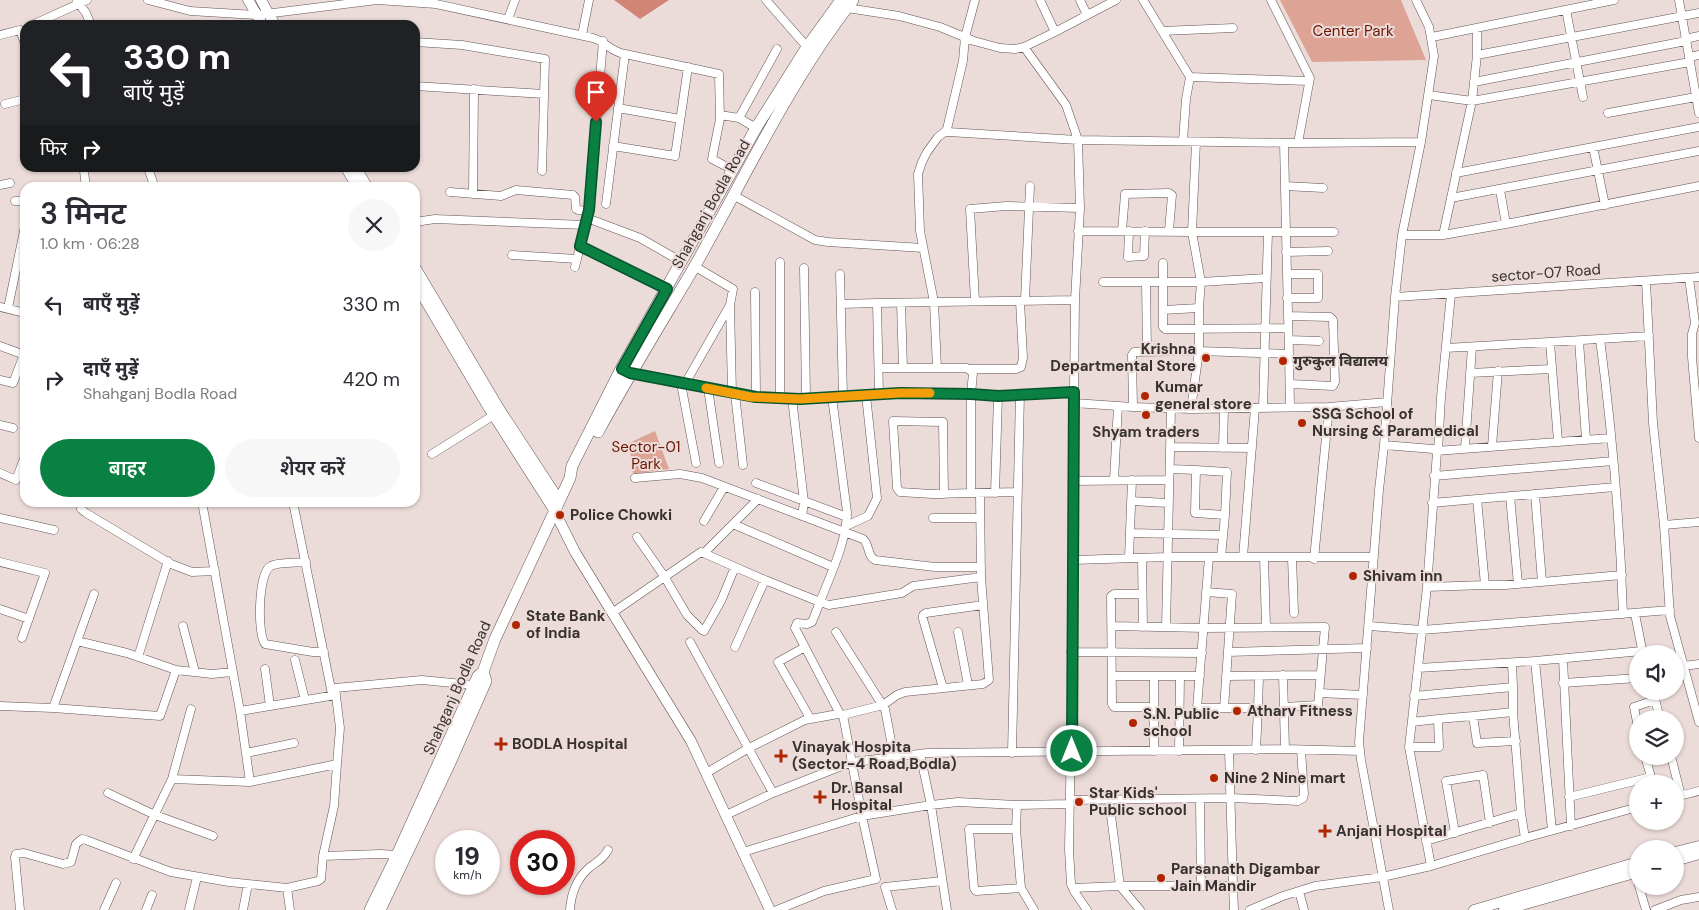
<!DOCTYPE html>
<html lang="hi">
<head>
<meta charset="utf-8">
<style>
  body { margin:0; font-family:"DM Sans","Noto Sans Devanagari",sans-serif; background:#f7f7f7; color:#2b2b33; height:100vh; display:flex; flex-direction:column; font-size:19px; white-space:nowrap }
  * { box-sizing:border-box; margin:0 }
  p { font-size:16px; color:#7c7c81 }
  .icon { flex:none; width:28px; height:28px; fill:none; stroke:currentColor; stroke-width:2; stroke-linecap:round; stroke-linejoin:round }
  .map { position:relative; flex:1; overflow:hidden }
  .drawer { position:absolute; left:20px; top:182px; width:400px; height:325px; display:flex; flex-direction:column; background:#fff; border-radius:15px; box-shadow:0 1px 4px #0004 }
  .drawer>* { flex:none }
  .hud { position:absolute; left:20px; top:20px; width:400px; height:152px; border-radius:15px; box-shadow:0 1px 4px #0004; background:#202124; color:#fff; overflow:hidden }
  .buttons { position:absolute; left:1629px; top:645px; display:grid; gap:10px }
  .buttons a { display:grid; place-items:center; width:55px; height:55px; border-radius:50%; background:#fff; box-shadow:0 1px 4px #0004; font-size:25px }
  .speed { position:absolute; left:435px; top:830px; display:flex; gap:10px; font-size:25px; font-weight:700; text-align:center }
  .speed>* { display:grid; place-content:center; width:65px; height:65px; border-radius:50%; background:#fff; box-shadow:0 1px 4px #0004; line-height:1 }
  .speed small { font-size:12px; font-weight:400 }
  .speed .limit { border:8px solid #d22; background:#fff; color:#111 }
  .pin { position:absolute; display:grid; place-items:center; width:42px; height:42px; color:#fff; margin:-51px -21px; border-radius:50% 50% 50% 0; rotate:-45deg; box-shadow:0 0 5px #0007 }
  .pin .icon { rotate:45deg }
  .me { position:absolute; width:55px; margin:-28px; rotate:0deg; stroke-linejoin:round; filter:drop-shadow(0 0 4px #0008) }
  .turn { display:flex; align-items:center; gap:18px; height:105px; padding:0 20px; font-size:22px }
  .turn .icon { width:65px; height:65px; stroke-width:2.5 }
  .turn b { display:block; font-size:35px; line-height:42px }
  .then { display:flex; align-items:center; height:48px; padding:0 20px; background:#0003; gap:10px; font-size:19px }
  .round { display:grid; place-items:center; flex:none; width:52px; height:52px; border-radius:26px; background:#f7f7f7 }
  .head { display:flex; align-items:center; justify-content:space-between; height:85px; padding:0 20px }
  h1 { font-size:30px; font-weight:600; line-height:38px }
  .primary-button { display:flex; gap:10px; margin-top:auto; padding:10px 20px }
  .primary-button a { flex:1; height:58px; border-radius:30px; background:#0b8043; color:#fff; font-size:20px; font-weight:600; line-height:58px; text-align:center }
  .primary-button a+a { background:#f7f7f7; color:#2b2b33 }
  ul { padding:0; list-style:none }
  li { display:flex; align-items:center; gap:15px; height:75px; padding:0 20px }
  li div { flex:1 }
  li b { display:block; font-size:19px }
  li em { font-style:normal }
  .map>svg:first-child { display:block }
  .green { fill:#dda496 }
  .water { fill:#d18675 }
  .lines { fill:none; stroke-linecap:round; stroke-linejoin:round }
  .street-casing { stroke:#615451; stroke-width:9 }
  .secondary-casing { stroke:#615451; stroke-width:11 }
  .primary-casing { stroke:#615451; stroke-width:12 }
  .street { stroke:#fff; stroke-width:8 }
  .secondary { stroke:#fff; stroke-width:10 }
  .primary { stroke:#fff; stroke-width:11 }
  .route-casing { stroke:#07532c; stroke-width:12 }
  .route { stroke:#0b8043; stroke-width:9 }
  .slow { stroke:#f59e0b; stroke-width:9 }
  .poi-dot { fill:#b12600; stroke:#ecdcd9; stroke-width:2 }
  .labels { text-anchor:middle; stroke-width:4; stroke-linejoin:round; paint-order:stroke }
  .park-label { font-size:15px; fill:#6c1300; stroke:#ecdcd9 }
  .street-label { font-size:15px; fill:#373130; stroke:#ecdcd9 }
  .poi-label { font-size:15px; font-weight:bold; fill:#373130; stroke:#ecdcd9; text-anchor:start }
</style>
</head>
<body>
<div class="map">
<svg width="1699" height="910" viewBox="0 0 1699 910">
  <rect width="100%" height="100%" fill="#ecdcd9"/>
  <path class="green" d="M 1280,0 L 1401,0 L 1426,60 L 1312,62 Z
    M 655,431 L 669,469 L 633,474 L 629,443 Z"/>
  <path class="water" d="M 614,0 L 669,0 L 640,19 Z"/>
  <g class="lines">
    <g class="street-casing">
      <path id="street" d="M 148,0 L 190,11 L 257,15 L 377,0 L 436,4 L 593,38 C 606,42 611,52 625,54
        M 766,0 L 807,47
        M 975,0 L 965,37 L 963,61 L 947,129 L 948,132 L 1078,140 L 1298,143 L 1421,142
        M 1040,0 L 1055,32
        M 1080,0 L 1087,15
        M 1143,0 L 1190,77 L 1186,99 L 1183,141
        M 1271,0 L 1310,78 L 1298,143
        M 1679,0 L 1699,113
        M 77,1 L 86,13 L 91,25
        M 847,8 L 899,16 L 940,27 L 974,41 L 1000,48 L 1015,49 L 1024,47 L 1055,32 L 1116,0
        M 1566,10 L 1583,97
        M 508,19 L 515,0
        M 32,25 L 87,0
        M 1162,31 L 1233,28
        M 0,35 L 20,30 L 25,44
        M 582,35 L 589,0
        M 1432,37 L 1614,0
        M 1685,39 L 1699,36
        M 415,42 L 462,45 L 545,59 L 542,171
        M 1024,47 L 1066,105 L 1078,140 L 1080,208 L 1075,300 L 1073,481 L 1074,560 L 1069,850 L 1071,884 L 1074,891 L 1087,910
        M 1477,55 L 1699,13
        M 1689,57 L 1699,55
        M 1190,77 L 1309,81
        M 1474,82 L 1686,41
        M 415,86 L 544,94
        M 1429,95 L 1472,101 L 1690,62
        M 5,104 L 25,99
        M 618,108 L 680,119
        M 1608,113 L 1696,97
        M 720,115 L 739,118 L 756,128
        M 739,118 L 777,49
        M 613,146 L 675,156 L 688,67
        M 1593,147 L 1605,205
        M 148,168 L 155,188
        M 84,171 L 86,188
        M 1456,173 L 1699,127
        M 0,185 L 10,183
        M 1285,186 L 1323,188
        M 1500,190 L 1506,224
        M 450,192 L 501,196 L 516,190 L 573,195 L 575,197 L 576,209 L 578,210 L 589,211
        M 473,194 L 474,89
        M 733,195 L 815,240 L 828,242 L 923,248
        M 1451,198 L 1699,151
        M 15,201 L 25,201
        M 606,204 L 625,54 L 719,74 L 720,119 L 712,159 L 733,170
        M 587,218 L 640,238 L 682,262
        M 415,222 L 435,219 L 585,225
        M 1078,231 L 1192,232 L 1196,142
        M 1122,231 L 1125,194 L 1169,193 L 1172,195 L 1169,231
        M 1129,231 L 1128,257 L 1144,256 L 1145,231
        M 1402,235 L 1443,235 L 1506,224 L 1699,186
        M 1443,235 L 1472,101 L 1477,55 L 1477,28
        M 580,246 L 667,289
        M 1286,252 L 1328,251
        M 512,255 L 577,259
        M 780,262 L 780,398
        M 1163,263 L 1163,327 L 1165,329 L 1288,328
        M 694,266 L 733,289 L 730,305 L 732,393
        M 575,267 L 589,210 L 603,41
        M 804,268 L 806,398
        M 840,274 L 843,396
        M 1287,274 L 1318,274 L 1318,298 L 1287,298
        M 1689,278 L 1695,323 L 1692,334 L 1692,357 L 1699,438
        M 1646,281 L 1653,423 L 1664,525 L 1670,616 L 1699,722
        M 1103,282 L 1201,282 L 1266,278
        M 1146,282 L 1147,351
        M 755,292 L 756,397
        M 1395,297 L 1699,277
        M 1025,300 L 1030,186
        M 975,301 L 970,209 L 1006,206 L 1080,208
        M 877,303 L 1075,300
        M 901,303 L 903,368
        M 841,304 L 877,303 L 879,394
        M 0,307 L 25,313
        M 8,308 L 25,226
        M 1163,310 L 1199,308
        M 1288,316 L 1330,317 L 1333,320 L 1335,382 L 1333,386 L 1290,384
        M 1600,339 C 1612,430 1620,522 1623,614
        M 1289,340 L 1319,341
        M 1579,341 L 1586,439
        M 1550,343 L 1558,441
        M 0,346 L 22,354 L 23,357 L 13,383 L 0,380
        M 1446,348 L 1649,336
        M 1289,354 L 1290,407
        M 879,368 L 967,368 L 973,373 L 971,394 L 971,493
        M 937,368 L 934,302 L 920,231 L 918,174 L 922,162 L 927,152 L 938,137 L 947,130
        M 970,369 L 1016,369 L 1021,367 L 1023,358 L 1020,301
        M 628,372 L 751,397 L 800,399 L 900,393 L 971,394 L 998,396 L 1074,392
        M 1470,373 L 1552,369
        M 708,388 L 719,463
        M 735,394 L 743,465
        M 792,398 L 804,502 L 802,516
        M 1074,403 L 1133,407 L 1191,409 L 1199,351 L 1199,308 L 1201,282 L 1192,232 L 1286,232 L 1284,143
        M 1133,407 L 1132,355 L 1134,352 L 1199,351 L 1289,354 L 1286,232 L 1334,232
        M 1263,408 L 1268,232
        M 1191,409 L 1329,407 L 1387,402
        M 0,425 L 13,428
        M 1492,446 L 1498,371
        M 1170,447 L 1252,448
        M 1223,448 L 1224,408
        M 1465,448 L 1472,347
        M 1436,451 L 1611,438
        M 1438,451 L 1441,397 L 1451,294
        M 432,454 L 494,415
        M 696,463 L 682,389 L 730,305
        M 1170,469 L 1196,470 L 1195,513 L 1225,515 L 1227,472 L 1196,470
        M 0,473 L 16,480 L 25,456
        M 1434,476 L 1613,461
        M 635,478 L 680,474 L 702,478 L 863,539 C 870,545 867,556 875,560 L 935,567 L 981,567
        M 1114,480 L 1118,406
        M 1073,481 L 1169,480
        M 756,483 L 847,517
        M 995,493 L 998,396
        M 944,494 L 943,422 L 893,421 L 897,488 L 900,492 L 932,494 L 1017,492
        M 1535,494 L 1542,582
        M 1510,496 L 1518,584
        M 1477,499 L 1615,487
        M 1131,501 L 1168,503
        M 82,502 L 81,509 L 86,513 L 171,564 L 192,572 L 215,571
        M 202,502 L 240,711 L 336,695
        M 293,502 L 332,694
        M 0,518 L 54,530
        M 933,518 L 980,518
        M 704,521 L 724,487
        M 733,524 L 833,567
        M 1664,525 L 1699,522
        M 846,526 L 868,516 L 877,498 L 866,395
        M 1130,533 L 1222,535
        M 637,537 L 664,576 L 687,615 L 702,630 L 704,631 L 721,601 L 735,567
        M 705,552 L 758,499
        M 1209,557 L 1197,708 L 1258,708 L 1256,750
        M 1221,557 L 1225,515
        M 1243,557 L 1255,408
        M 1264,557 L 1266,627
        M 1129,558 L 1132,480
        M 1292,558 L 1294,613
        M 1142,559 L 1143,627
        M 1314,559 L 1329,407
        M 1074,560 L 1167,557 L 1374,557
        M 0,562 L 45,573 L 22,638
        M 306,562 C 297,563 278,562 271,566 C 258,572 257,633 265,644 L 313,652 L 324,652
        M 1485,585 L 1506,585 L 1622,575
        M 1427,587 L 1485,585 L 1477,499 L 1432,503
        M 1206,592 L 1232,594 L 1224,708
        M 1142,594 L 1114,594 L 1111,596 L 1112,704 L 1114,707 L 1153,707
        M 0,609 L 29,619
        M 612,613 L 701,552 L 765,580 L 820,602 C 831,573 846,544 847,512 L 832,397
        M 1635,614 L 1643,654
        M 183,626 L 195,672
        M 1112,626 L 1204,628 L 1325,627 L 1318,705 L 1284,707
        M 1369,626 L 1422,630 L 1670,610
        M 1166,627 L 1171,408
        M 836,632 L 885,709 L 894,757
        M 958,632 L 968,685
        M 77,641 L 127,653 L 176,670 L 212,674 L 232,672
        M 690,642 L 773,793
        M 735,647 L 765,580
        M 805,647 L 778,662 L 810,718
        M 1071,652 L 1202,653
        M 1228,652 L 1367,648
        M 138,657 L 168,561
        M 1563,659 L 1571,826
        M 295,660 L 305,700
        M 1535,661 L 1552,830
        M 1512,663 L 1513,687
        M 1684,666 L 1699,664
        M 1418,668 L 1535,661 L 1642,651
        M 265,669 L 270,706
        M 1283,675 L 1285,749
        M 1112,676 L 1200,676
        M 1154,676 L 1154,751
        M 1226,676 L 1320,675
        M 1563,683 L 1638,678
        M 943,688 L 923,619 L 923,615 L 926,613 L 983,605
        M 1653,691 L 1660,719
        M 1319,693 L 1363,695
        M 1414,696 L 1513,687 L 1513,712 L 1521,813 L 1525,838 L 1431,866
        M 0,706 L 53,708 L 160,716 L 176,670
        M 53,708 L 94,594
        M 1258,708 L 1259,676
        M 240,711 L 250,782
        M 1513,712 L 1473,716 L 1477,743 L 1516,741
        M 840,714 L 795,628 L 797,623 L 807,624 L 812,622 L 820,602 L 829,605 L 902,593 L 913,586 L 981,577
        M 843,715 L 883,705 L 897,695 L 905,692 L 983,684 L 989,680 L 981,577 L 980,493
        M 1438,719 L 1473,716
        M 1638,727 L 1634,707 L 1655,700
        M 1409,747 L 1439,747 L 1438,719 L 1412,722
        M 1179,751 L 1180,676
        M 246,753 L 294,743
        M 1012,753 L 1020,394
        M 920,754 L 931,805 L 947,910
        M 1645,756 L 1653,784
        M 1671,756 L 1681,796
        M 706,773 L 749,748 L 805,720 L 838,714 L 843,715 L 862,816 L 876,879 L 824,891 L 777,910
        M 172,779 L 250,782 L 337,764
        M 108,793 L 155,815 L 213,836
        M 1569,797 L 1651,777
        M 1675,797 L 1699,791
        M 1200,799 L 1201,886
        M 1070,800 L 1231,798 L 1298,801 L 1303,798 L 1304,794 L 1301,750
        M 1109,800 L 1120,886 L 1140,910
        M 726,815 L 773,793 L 852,762 L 927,753 L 1285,749 L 1360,751
        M 1016,829 L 969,829 L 974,888 L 976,891 L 1021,888 L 1016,829 L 1017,805
        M 1455,833 L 1446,781 L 1483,775 L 1490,823
        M 1525,838 L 1638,807
        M 1426,841 L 1521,813
        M 743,852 L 862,816 L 931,805 L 958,802 L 1017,805 L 1070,804
        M 323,856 L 381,854 L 397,855
        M 133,859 L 172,779 L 191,709
        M 1634,868 L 1638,880
        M 1233,886 L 1234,910
        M 1639,886 L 1646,910
        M 1021,888 L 1034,910
        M 1073,888 L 1120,886 L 1233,886 L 1229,750
        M 1299,891 L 1304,910
        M 20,910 L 15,857 L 16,854 L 24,853 L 63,864 L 71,862 L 76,844 L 82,839 L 86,840 L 171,872 L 229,882 L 287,888
        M 104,910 L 116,883
        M 146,910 L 152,895
        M 189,910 L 197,877
        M 243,910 L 248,884
        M 290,910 L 287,888 L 318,881 L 321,879 L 323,856 L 334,806 L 337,764 L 340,728 L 335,688 L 422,680 L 473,685
        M 570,910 C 571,893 577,878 590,867 C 597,862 604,858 608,850
        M 892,910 L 885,887 L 942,881
        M 1250,910 L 1283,896 L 1315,886 L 1382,877 L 1431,866 L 1409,747 L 1427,587 L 1437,452 L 1436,450 L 1433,449 L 1384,445
        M 1389,910 L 1361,760 L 1359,742 L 1379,490 L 1384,445 L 1395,297 L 1402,235 L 1421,142 L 1434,56 L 1429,27 L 1416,0
        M 1655,910 L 1681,900 L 1699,897"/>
    </g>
    <g class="secondary-casing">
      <path id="secondary" d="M 248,0 L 263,25
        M 261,0 L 275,25
        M 346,168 L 358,188
        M 356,168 L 368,188
        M 415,267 L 500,410 L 559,500
        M 415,283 L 487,405 L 554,510 L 575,552 L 691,741 L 770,910
        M 1675,852 L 1699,846
        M 1675,861 L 1699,854
        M 1474,910 L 1638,862
        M 1504,910 L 1638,872"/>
    </g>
    <g class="primary-casing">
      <path id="primary" d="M 598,432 C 628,377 660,325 692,271 C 744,180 788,83 853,0
        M 370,910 L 397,855 L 478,676 L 483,672 L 495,639 L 570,478 L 572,466 L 621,369 L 756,128 L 807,47 L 841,0
        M 380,910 L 449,765 L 486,681 L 483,672"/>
    </g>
    <use href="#street" class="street"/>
    <use href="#secondary" class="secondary"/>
    <use href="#primary" class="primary"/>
  </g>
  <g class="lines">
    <g class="route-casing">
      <path id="route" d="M 596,122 L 589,210 L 580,246 L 667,289 L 622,369 L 630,373 L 756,397 L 800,399 L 900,393 L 971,394 L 998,396 L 1074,392 L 1072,751"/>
    </g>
    <use href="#route" class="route"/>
    <path class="slow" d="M 706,388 L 751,397 L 800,399 L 900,393 L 930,393"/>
  </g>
  <g class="poi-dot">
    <circle cx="1206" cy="358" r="5"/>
    <circle cx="1283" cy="361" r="5"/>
    <circle cx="1145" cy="396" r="5"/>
    <circle cx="1146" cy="415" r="5"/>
    <circle cx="1302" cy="423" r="5"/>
    <circle cx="560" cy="515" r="5"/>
    <circle cx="1353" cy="576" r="5"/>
    <circle cx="516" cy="625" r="5"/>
    <circle cx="1237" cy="711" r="5"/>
    <circle cx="1133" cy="723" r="5"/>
    <path d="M498.5 736.5h5v5h5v5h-5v5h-5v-5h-5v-5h5z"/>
    <path d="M778.5 748.5h5v5h5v5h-5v5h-5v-5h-5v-5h5z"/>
    <circle cx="1214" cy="778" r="5"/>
    <path d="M817.5 789.5h5v5h5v5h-5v5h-5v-5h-5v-5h5z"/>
    <circle cx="1079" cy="802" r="5"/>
    <path d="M1322.5 823.5h5v5h5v5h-5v5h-5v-5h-5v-5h5z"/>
    <circle cx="1161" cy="878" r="5"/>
  </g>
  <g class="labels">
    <g class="park-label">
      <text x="1353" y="36">Center Park</text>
      <text x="646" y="452">Sector-01<tspan x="646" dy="17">Park</tspan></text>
    </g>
    <g class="street-label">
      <text transform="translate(711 204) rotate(-61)" y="5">Shahganj Bodla Road</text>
      <text transform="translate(1546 273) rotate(-4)" y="5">sector-07 Road</text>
      <text transform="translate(457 688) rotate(-66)" y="5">Shahganj Bodla Road</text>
    </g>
    <g class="poi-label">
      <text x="1196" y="354" text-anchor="end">Krishna<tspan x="1196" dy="17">Departmental Store</tspan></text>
      <text x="1293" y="366">गुरुकुल विद्यालय</text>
      <text x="1155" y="392">Kumar<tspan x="1155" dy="17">general store</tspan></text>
      <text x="1312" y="419">SSG School of<tspan x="1312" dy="17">Nursing &amp; Paramedical</tspan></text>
      <text x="1146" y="437" text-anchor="middle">Shyam traders</text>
      <text x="570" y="520">Police Chowki</text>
      <text x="1363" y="581">Shivam inn</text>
      <text x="526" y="621">State Bank<tspan x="526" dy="17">of India</tspan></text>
      <text x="1247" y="716">Atharv Fitness</text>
      <text x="1143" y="719">S.N. Public<tspan x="1143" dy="17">school</tspan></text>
      <text x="512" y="749">BODLA Hospital</text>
      <text x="792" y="752">Vinayak Hospita<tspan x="792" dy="17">(Sector-4 Road,Bodla)</tspan></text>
      <text x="1224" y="783">Nine 2 Nine mart</text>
      <text x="831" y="793">Dr. Bansal<tspan x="831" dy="17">Hospital</tspan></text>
      <text x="1089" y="798">Star Kids'<tspan x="1089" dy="17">Public school</tspan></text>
      <text x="1336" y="836">Anjani Hospital</text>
      <text x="1171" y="874">Parsanath Digambar<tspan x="1171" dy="17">Jain Mandir</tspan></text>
    </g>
  </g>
</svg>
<div class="buttons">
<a><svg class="icon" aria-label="sound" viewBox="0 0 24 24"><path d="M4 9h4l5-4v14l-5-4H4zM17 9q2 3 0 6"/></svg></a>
<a><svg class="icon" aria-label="layers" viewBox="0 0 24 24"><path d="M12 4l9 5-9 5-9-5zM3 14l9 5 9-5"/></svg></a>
<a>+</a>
<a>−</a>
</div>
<div class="speed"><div>19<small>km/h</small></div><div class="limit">30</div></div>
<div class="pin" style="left:596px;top:122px;background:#d93025"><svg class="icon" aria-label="arrive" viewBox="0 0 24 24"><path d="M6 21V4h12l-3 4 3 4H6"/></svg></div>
<svg class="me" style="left:1072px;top:751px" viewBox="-20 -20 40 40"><circle r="17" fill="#0b8043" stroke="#fff" stroke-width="3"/><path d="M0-11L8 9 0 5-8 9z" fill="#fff"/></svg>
<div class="hud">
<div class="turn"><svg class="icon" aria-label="left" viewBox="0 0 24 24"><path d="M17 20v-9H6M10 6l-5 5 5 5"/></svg><div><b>330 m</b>बाएँ मुड़ें</div></div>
<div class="then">फिर<svg class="icon" aria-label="right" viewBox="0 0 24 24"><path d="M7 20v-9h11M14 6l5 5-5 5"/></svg></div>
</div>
<section class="drawer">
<div class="head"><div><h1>3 मिनट</h1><p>1.0 km · 06:28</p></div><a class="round"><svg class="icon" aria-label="close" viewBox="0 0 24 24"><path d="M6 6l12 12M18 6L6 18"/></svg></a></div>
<ul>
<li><svg class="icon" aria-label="left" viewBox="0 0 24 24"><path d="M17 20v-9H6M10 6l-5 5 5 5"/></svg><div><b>बाएँ मुड़ें</b></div><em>330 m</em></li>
<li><svg class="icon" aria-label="right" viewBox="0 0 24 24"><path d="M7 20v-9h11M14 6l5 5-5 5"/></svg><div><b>दाएँ मुड़ें</b><p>Shahganj Bodla Road</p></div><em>420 m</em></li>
</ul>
<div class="primary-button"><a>बाहर</a><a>शेयर करें</a></div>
</section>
</div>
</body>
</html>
